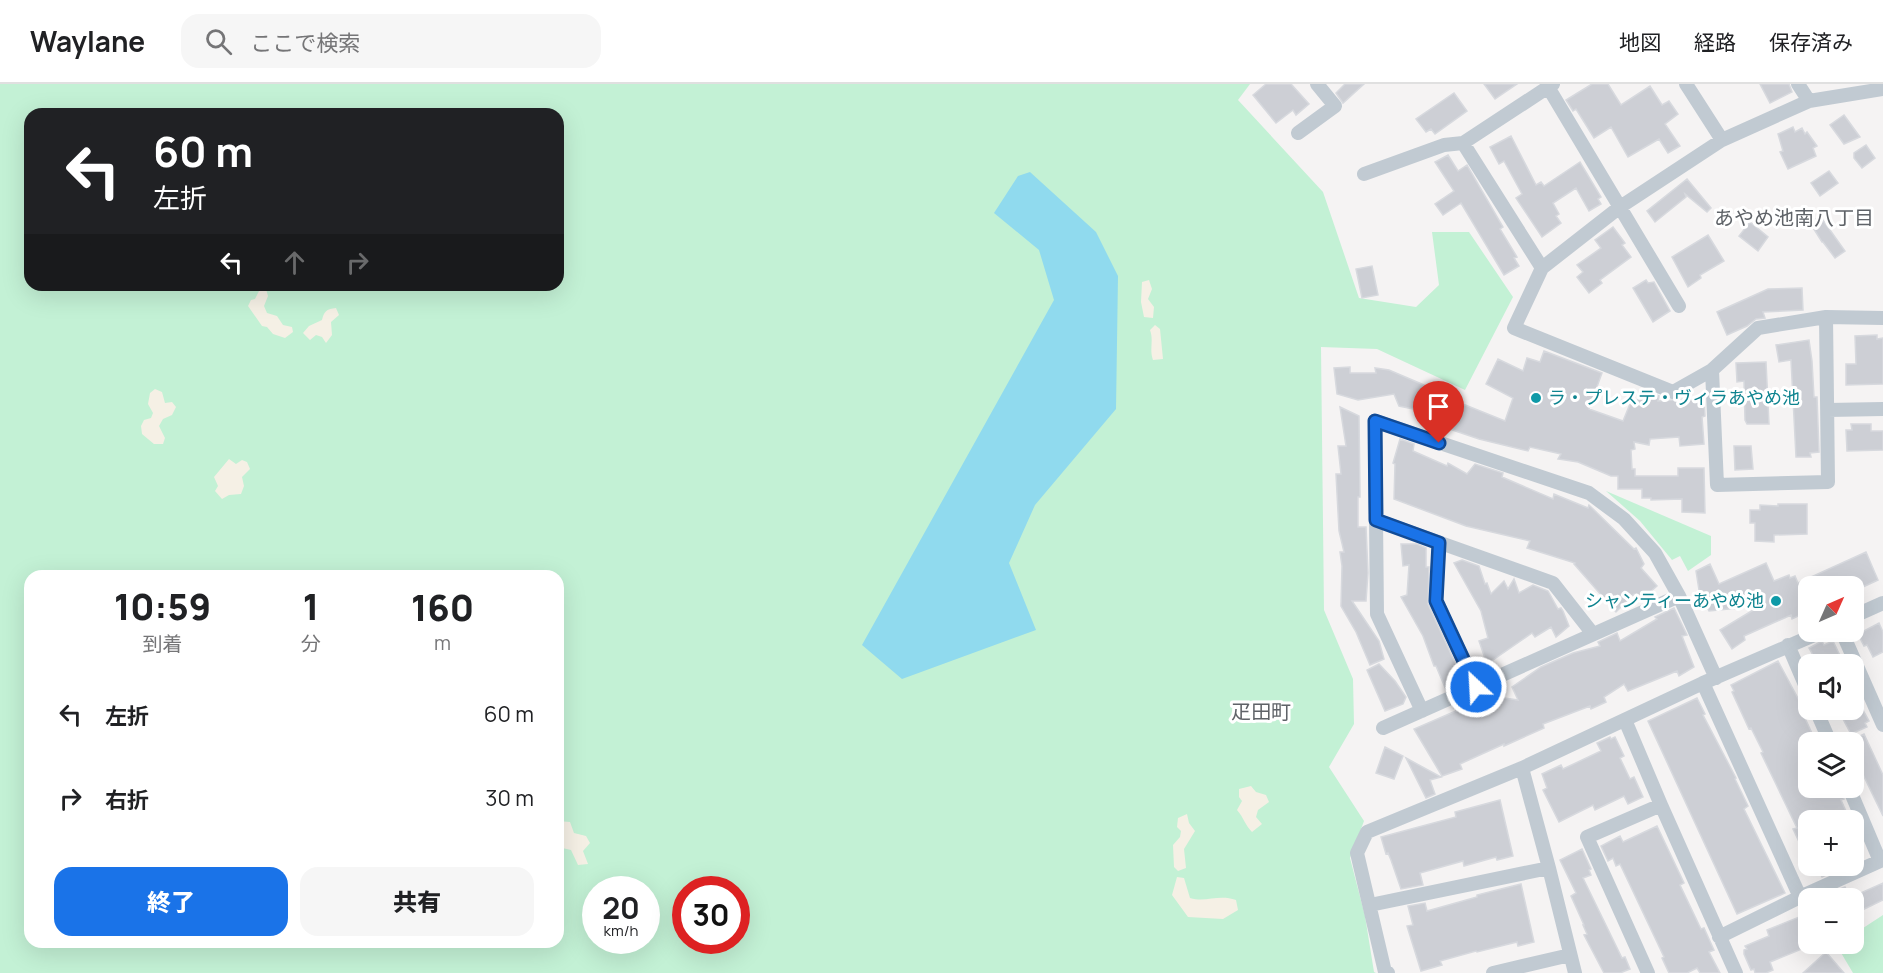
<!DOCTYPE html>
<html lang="ja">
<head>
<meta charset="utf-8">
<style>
  body { margin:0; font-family:Manrope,"Noto Sans JP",sans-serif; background:#f6f6f6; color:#202124; height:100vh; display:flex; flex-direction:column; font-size:22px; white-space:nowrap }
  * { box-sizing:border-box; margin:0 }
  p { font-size:20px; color:#757577 }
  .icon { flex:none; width:33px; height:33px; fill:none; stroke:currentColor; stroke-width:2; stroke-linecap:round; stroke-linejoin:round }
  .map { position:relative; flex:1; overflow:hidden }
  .details { position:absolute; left:24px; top:486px; width:540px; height:378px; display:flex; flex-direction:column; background:#fff; border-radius:18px; box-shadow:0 6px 24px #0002 }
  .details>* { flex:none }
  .guide { position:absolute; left:24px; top:24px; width:540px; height:183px; border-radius:18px; box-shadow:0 6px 24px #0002; background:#202124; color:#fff; overflow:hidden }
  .needle { width:39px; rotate:45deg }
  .buttons { position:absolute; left:1798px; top:492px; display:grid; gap:12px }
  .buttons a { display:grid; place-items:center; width:66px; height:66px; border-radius:12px; background:#fff; box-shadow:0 6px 24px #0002; font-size:30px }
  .speed { position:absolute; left:582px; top:792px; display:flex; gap:12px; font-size:30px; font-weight:700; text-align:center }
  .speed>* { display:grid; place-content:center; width:78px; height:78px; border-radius:50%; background:#fff; box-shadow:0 6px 24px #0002; line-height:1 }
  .speed small { font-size:15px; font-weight:400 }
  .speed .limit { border:9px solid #d22; background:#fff; color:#111 }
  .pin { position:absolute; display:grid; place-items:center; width:51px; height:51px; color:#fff; margin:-62px -26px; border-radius:50% 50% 50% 0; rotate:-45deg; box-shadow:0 0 6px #0007 }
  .pin .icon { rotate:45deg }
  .me { position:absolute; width:66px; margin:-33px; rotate:335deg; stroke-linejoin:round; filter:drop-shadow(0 0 4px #0008) }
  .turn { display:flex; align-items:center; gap:21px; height:126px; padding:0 30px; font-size:27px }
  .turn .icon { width:78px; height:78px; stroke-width:2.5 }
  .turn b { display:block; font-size:42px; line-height:51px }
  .lanes { display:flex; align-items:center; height:57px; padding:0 30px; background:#0003; justify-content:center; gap:30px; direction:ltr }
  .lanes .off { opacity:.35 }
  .eta { display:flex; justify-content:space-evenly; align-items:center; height:102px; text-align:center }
  .eta b { font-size:36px; font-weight:800; line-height:42px }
  .button { display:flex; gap:12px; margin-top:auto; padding:12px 30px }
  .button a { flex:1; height:69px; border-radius:18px; background:#1a73e8; color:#fff; font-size:24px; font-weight:800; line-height:69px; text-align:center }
  .button a+a { background:#f6f6f6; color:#202124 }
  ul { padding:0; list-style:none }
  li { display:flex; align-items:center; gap:18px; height:84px; padding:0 30px }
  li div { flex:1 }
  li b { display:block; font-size:22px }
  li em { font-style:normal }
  header { display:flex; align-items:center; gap:36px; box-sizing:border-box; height:84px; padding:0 30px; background:#fff; border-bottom:2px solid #e0e0e0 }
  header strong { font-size:28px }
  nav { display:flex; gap:33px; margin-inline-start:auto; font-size:21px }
  .search { width:420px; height:54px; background:#f6f6f6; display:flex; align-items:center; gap:15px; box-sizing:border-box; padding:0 21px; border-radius:18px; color:#757577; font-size:22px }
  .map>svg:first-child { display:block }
  .green { fill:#c3f1d5; fill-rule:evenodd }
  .sand { fill:#f5f0e5 }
  .water { fill:#90daee }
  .building { fill:#cdcfd5; stroke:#d7d9de; stroke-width:1.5 }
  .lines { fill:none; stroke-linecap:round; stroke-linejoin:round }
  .minor { stroke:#c1cad2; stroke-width:14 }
  .route-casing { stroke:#114b97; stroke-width:15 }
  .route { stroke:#1a73e8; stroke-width:10 }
  .culture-dot { fill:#0f9aa8; stroke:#fff; stroke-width:2 }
  .labels { text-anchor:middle; stroke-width:6; stroke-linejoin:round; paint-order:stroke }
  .culture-label { font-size:18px; fill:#0d838f; stroke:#fff; text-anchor:start }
  .neighbourhood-label { font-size:20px; fill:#5f6368; stroke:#fff }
</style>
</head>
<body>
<header>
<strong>Waylane</strong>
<div class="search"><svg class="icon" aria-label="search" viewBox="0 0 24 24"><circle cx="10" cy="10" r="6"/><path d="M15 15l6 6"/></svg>ここで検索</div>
<nav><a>地図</a><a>経路</a><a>保存済み</a></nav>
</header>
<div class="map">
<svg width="1883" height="889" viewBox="0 0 1883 889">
  <rect width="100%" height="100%" fill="#f5f3f3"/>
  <path class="green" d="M 0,0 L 1250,0 L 1238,16 L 1323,108 L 1359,214 L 1416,223 L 1439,201 L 1432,148 L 1469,148 L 1513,213 L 1465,306 L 1377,265 L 1321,263 L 1324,526 L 1353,595 L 1354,640 L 1329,683 L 1364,737 L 1350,774 L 1365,832 L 1374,888 L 1376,889 L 0,889 ZM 30,30 L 558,30 L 558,201 L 30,201 ZM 30,492 L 558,492 L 558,858 L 30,858 ZM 596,806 L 646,806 L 646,856 L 596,856 ZM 686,806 L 736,806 L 736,856 L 686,856 Z
    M 1606,407 L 1711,452 L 1711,471 L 1688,487 L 1680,472 L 1672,476 L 1640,437 Z
    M 1883,831 L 1883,889 L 1853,889 L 1837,862 L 1840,860 L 1854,860 L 1854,850 Z"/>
  <path class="sand" d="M 1149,196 L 1152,205 L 1148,215 L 1154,223 L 1153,234 L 1144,233 L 1141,218 L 1142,198 Z
    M 260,205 L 266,205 L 268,212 L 264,222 L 267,229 L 277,232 L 283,241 L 292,243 L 293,248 L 285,254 L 273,250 L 267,243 L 262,242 L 248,222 L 251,216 L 255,215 Z
    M 336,224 L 339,231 L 331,238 L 332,251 L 326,259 L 322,253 L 316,251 L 310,256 L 303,249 L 309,242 L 322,236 C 324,227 327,225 336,224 Z
    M 1155,241 L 1160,245 L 1163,275 L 1153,276 C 1149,265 1154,257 1150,246 Z
    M 155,305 L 162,308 L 165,319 L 172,318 L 176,323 L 172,331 L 163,335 L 159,342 L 165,354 L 163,360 L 154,360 L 142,350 L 141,342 L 144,336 L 151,334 L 153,329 L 148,320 L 150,309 Z
    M 229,375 L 236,380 L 242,376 L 247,378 L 250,385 L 242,393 L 244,402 L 241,410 L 229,411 L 222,415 L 215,407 L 218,402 L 214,393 Z
    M 1251,702 L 1256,708 L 1266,711 L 1269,718 L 1258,726 L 1256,733 L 1262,740 L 1252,748 C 1245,741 1244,734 1237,726 L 1242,717 L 1239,713 L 1239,705 Z
    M 1187,730 L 1189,739 L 1195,747 L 1184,765 L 1186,784 L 1178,787 L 1174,783 L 1173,761 L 1180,753 L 1181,747 L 1177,743 L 1178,734 Z
    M 558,737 L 570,738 L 574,749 L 586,752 L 590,759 L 583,767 L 588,780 L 578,781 L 571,766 L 558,763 Z
    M 1177,793 L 1184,794 L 1190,814 C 1206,819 1218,810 1236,816 L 1238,826 L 1223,835 L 1188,833 L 1172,811 Z"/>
  <path class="water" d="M 1030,88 L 1096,148 L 1118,192 L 1116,325 L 1035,421 L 1009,479 L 1036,546 L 902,595 L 862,561 L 1054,216 L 1039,166 L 994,129 L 1018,92 Z"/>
  <path class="building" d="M 1266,0 L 1291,0 L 1309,20 L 1296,31 L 1293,26 L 1276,39 L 1253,11 Z
    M 1345,0 L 1364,0 L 1343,19 L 1336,9 Z
    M 1484,0 L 1517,0 L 1495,15 Z
    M 1592,0 L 1608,0 L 1621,21 L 1650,2 L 1662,21 L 1669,17 L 1678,30 L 1665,40 L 1680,62 L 1668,69 L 1659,55 L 1628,73 L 1611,43 L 1594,54 L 1576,25 L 1573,27 L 1566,16 Z
    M 1760,0 L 1789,0 L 1792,8 L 1770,19 Z
    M 1454,9 L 1467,27 L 1435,50 L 1431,45 L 1426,48 L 1416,35 Z
    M 1844,31 L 1860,53 L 1844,60 L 1830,41 Z
    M 1793,43 L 1795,48 L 1802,44 L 1805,50 L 1807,48 L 1817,62 L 1813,64 L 1816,72 L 1788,85 L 1780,68 L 1783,67 L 1778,50 Z
    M 1511,52 L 1536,101 L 1541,98 L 1544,102 L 1580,78 L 1601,113 L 1598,115 L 1601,120 L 1589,127 L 1576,104 L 1553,119 L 1559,130 L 1556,132 L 1561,139 L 1542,153 L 1516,114 L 1522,110 L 1504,77 L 1499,80 L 1490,63 Z
    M 1866,61 L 1875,74 L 1862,84 L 1854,74 L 1854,69 Z
    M 1448,71 L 1458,87 L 1467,81 L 1503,143 L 1500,145 L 1517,173 L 1514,174 L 1519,182 L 1504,191 L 1461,119 L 1443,131 L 1435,120 L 1454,107 L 1435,78 Z
    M 1829,87 L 1838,99 L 1820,112 L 1811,99 Z
    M 1687,95 L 1711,124 L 1707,128 L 1685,110 L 1686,113 L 1655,138 L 1647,127 Z
    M 1820,132 L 1845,167 L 1835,174 L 1823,158 L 1822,158 L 1810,139 Z
    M 1750,138 L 1768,153 L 1758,167 L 1739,152 Z
    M 1613,143 L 1625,159 L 1622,161 L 1631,173 L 1600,196 L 1602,199 L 1589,209 L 1577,193 L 1583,188 L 1577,181 L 1601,164 L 1595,156 Z
    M 1708,151 L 1724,177 L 1700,191 L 1701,194 L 1688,203 L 1672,173 Z
    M 1372,182 L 1378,211 L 1362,214 L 1356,185 Z
    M 1646,196 L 1648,199 L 1654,198 L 1670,227 L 1653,238 L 1633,204 Z
    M 1802,204 L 1803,226 L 1763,228 L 1765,234 L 1756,235 L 1747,242 L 1727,251 L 1717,228 L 1768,205 Z
    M 1877,251 L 1877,255 L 1883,254 L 1883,300 L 1846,301 L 1846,280 L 1856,280 L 1855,252 Z
    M 1809,256 L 1812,277 L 1814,313 L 1817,313 L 1819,368 L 1810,369 L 1811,373 L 1796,373 L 1791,276 L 1779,278 L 1776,261 Z
    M 1544,267 L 1602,289 L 1589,325 L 1623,337 L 1632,315 L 1637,317 L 1641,305 L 1659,312 L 1658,317 L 1704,314 L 1705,332 L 1702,333 L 1704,360 L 1680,362 L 1679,353 L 1650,355 L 1649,361 L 1634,358 L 1635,365 L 1631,366 L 1632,385 L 1635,385 L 1635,392 L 1678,392 L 1678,384 L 1704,384 L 1705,429 L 1682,428 L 1682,415 L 1651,416 L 1651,414 L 1642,414 L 1642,405 L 1618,405 L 1618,392 L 1611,392 L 1578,378 L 1558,375 L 1561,370 L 1530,363 L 1528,367 L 1479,355 L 1420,335 L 1423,327 L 1399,322 L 1394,310 L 1358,316 L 1337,310 L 1334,284 L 1350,283 L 1350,289 L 1376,289 L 1375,284 L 1389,286 L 1424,301 L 1423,304 L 1505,337 L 1513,314 L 1486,300 L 1498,275 L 1523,287 L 1527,274 L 1540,278 Z
    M 1766,278 L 1769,340 L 1747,340 L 1745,336 L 1744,297 L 1737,298 L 1736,279 Z
    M 1340,323 L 1359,332 L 1360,413 L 1358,413 L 1358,443 L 1366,443 L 1368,489 L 1366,517 L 1352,517 L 1379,557 L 1384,575 L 1370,581 L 1356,548 L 1341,522 L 1342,482 L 1340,468 L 1344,468 L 1339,447 L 1336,390 L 1341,390 L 1338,362 L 1346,362 Z
    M 1851,340 L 1871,340 L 1871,347 L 1883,347 L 1883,366 L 1847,367 L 1846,346 L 1852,346 Z
    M 1400,355 L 1414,360 L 1413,367 L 1447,382 L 1448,379 L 1467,390 L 1475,380 L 1503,389 L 1502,393 L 1553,415 L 1554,410 L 1588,424 L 1589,421 L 1634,465 L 1636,464 L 1644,480 L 1641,484 L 1657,502 L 1640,517 L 1634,510 L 1616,528 L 1574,480 L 1575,479 L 1527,464 L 1530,457 L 1466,442 L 1394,415 L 1395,380 L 1393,379 Z
    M 1734,362 L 1751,362 L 1753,385 L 1735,386 Z
    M 1778,420 L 1807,420 L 1807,450 L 1774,451 L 1774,458 L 1755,457 L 1755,439 L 1750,439 L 1750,426 L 1760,426 L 1760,421 L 1778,422 Z
    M 1401,460 L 1417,460 L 1426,464 L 1426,483 L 1429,483 L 1428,520 L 1463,596 L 1446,606 L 1436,582 L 1434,582 L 1423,552 L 1401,513 L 1407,511 L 1409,481 L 1403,482 Z
    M 1866,468 L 1878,496 L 1854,507 L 1854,502 L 1809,502 L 1809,527 L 1792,535 L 1791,531 L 1744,552 L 1745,556 L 1732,565 L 1720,546 L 1760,522 L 1709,527 L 1699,506 L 1696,487 L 1710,480 L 1719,500 L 1766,479 L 1774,497 L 1789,491 L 1790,494 L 1795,492 L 1798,499 Z
    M 1462,476 L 1479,482 L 1485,500 L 1487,499 L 1491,510 L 1504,497 L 1508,505 L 1514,495 L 1519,509 L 1533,501 L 1548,507 L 1558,525 L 1561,524 L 1563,527 L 1569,542 L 1556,553 L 1551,543 L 1535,553 L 1532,549 L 1487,580 L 1479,557 L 1488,554 L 1481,527 L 1454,479 Z
    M 1674,524 L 1687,551 L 1682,552 L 1694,583 L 1679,592 L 1677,587 L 1628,607 L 1624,600 L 1604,613 L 1606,618 L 1591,625 L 1590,622 L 1543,640 L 1544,644 L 1504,662 L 1504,660 L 1460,680 L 1462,685 L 1442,692 L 1414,645 L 1472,620 L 1487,608 L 1491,612 L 1518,616 L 1512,603 L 1541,583 L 1573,569 L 1600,562 L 1598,558 L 1617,549 L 1620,557 L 1657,535 L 1655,533 Z
    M 1879,539 L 1883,548 L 1883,568 L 1873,573 L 1867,561 L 1864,562 L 1858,550 Z
    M 1822,557 L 1824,561 L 1833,557 L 1844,580 L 1828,580 L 1825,574 L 1817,578 L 1809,564 Z
    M 1778,577 L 1801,620 L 1799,621 L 1816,658 L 1809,658 L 1809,704 L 1839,704 L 1844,715 L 1841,716 L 1850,736 L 1809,736 L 1809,779 L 1793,745 L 1797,744 L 1761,669 L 1763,668 L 1751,644 L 1749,645 L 1732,608 L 1734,607 L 1731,601 Z
    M 1379,580 L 1395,597 L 1406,613 L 1403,620 L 1385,627 L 1367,586 Z
    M 1697,614 L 1705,630 L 1703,631 L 1736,694 L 1735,695 L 1748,722 L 1744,725 L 1785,809 L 1737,830 L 1648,637 Z
    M 1843,626 L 1863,626 L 1869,637 L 1865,639 L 1867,643 L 1851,650 L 1843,635 L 1845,634 L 1843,632 L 1846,631 Z
    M 1864,650 L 1883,691 L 1883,732 L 1854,672 L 1854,655 Z
    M 1610,653 L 1611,655 L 1615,653 L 1624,672 L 1620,674 L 1630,695 L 1634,693 L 1643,713 L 1628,720 L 1624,712 L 1595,726 L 1593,721 L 1559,738 L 1543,706 L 1547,704 L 1542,690 L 1561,681 L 1563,685 L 1601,667 L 1597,659 Z
    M 1385,663 L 1403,672 L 1394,695 L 1376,689 Z
    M 1406,674 L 1441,693 L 1430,696 L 1435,710 L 1426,714 Z
    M 1500,716 L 1513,772 L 1497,776 L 1496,773 L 1464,782 L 1463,777 L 1420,789 L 1423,801 L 1401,805 L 1391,776 L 1388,769 L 1386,770 L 1381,753 L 1456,733 L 1455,728 Z
    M 1657,742 L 1684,799 L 1680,801 L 1701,845 L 1704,844 L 1714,866 L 1709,868 L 1720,889 L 1700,889 L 1697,884 L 1687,889 L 1669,889 L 1662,874 L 1664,873 L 1620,780 L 1616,782 L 1613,774 L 1608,777 L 1601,762 L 1620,752 L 1623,758 Z
    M 1582,765 L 1591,785 L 1589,786 L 1591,791 L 1583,794 L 1622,874 L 1625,873 L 1630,885 L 1620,889 L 1604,889 L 1584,851 L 1587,850 L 1583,841 L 1584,841 L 1571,812 L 1576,809 L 1560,776 Z
    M 1817,782 L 1835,782 L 1837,786 L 1822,793 Z
    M 1883,799 L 1883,816 L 1854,830 L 1854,812 Z
    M 1521,800 L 1534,858 L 1518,862 L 1517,858 L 1477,868 L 1476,867 L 1440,877 L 1442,881 L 1421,887 L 1407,842 L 1413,841 L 1408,822 L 1425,819 L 1427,827 L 1477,813 L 1477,811 Z
    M 1845,803 L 1851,814 L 1833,814 L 1830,809 Z
    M 1809,829 L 1809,862 L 1770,878 L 1773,886 L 1766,889 L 1755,889 L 1754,885 L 1751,886 L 1744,870 L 1744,866 L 1747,865 L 1745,862 L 1769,852 L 1767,846 Z
    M 1826,868 L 1844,889 L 1803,889 Z"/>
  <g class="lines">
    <path class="minor" d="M 1686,0 L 1722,56
      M 1798,0 L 1809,17
      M 1548,3 L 1679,222
      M 1298,49 L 1335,22 L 1317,0
      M 1463,59 L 1542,184
      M 1364,90 L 1444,61 L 1463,59 L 1553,0
      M 1826,233 L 1828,398 L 1717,401 L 1712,286 L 1758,244 L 1826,233 L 1883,234
      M 1712,286 L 1673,308 L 1514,244 L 1542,184 L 1620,123 L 1722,56 L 1809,17 L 1883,5
      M 1828,326 L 1883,325
      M 1376,436 L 1553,499 L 1593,550
      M 1439,459 L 1436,517 L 1476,603
      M 1854,532 L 1883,519
      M 1842,548 L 1883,641
      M 1788,561 L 1809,610
      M 1703,599 L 1800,813
      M 1816,626 L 1830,658
      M 1422,627 L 1377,530 L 1375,337 L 1589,409 L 1624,435 L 1655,469 L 1679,512 L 1716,594
      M 1625,636 L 1661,721 L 1736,889
      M 1383,644 L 1679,512
      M 1522,684 L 1549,784 L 1575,889
      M 1370,821 L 1549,784
      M 1719,853 L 1800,813 L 1880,777 L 1849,704
      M 1388,889 L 1385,888 L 1357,769 L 1367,748 L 1522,684 L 1703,599 L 1821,548
      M 1493,889 L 1570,871
      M 1648,889 L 1587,753 L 1661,721"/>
  </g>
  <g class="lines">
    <g class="route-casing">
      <path id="route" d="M 1439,359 L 1375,337 L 1376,436 L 1439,459 L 1436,517 L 1476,603"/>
    </g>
    <use href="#route" class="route"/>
  </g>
  <g class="culture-dot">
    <circle cx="1536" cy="314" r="6"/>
    <circle cx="1776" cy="517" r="6"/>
  </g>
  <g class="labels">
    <g class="culture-label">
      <text x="1548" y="320">ラ・プレステ・ヴィラあやめ池</text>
      <text x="1764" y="523" text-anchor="end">シャンティーあやめ池</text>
    </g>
    <g class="neighbourhood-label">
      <text x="1794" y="141">あやめ池南八丁目</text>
      <text x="1261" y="635">疋田町</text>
    </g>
  </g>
</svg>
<div class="buttons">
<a><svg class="needle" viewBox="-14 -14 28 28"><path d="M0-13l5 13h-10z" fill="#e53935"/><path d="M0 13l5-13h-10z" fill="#757577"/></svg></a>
<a><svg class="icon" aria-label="sound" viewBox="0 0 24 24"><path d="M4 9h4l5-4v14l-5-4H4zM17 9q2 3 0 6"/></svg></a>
<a><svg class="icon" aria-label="layers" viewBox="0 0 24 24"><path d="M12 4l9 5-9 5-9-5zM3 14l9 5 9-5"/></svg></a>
<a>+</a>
<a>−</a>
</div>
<div class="speed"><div>20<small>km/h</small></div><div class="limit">30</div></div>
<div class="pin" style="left:1439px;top:359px;background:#d93025"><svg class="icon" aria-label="arrive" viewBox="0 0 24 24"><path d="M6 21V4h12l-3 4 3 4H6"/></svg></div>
<svg class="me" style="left:1476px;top:603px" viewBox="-20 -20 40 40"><circle r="17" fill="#1a73e8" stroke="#fff" stroke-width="3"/><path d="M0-11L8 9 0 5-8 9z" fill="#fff"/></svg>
<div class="guide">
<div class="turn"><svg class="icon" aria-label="left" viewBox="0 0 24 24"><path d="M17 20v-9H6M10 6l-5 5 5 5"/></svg><div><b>60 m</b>左折</div></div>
<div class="lanes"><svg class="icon" aria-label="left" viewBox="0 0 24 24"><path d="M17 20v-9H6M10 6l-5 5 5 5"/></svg><svg class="icon off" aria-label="ahead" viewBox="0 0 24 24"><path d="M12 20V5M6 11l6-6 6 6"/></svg><svg class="icon off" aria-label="right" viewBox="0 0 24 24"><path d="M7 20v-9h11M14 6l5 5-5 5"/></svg></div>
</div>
<section class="details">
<div class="eta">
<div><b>10:59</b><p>到着</p></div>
<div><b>1</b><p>分</p></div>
<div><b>160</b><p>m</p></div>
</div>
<ul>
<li><svg class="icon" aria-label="left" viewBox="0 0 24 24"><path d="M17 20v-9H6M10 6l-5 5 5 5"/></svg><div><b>左折</b></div><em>60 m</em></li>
<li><svg class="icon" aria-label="right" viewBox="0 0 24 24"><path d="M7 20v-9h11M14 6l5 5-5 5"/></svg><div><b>右折</b></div><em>30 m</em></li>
</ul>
<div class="button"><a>終了</a><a>共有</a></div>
</section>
</div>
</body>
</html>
